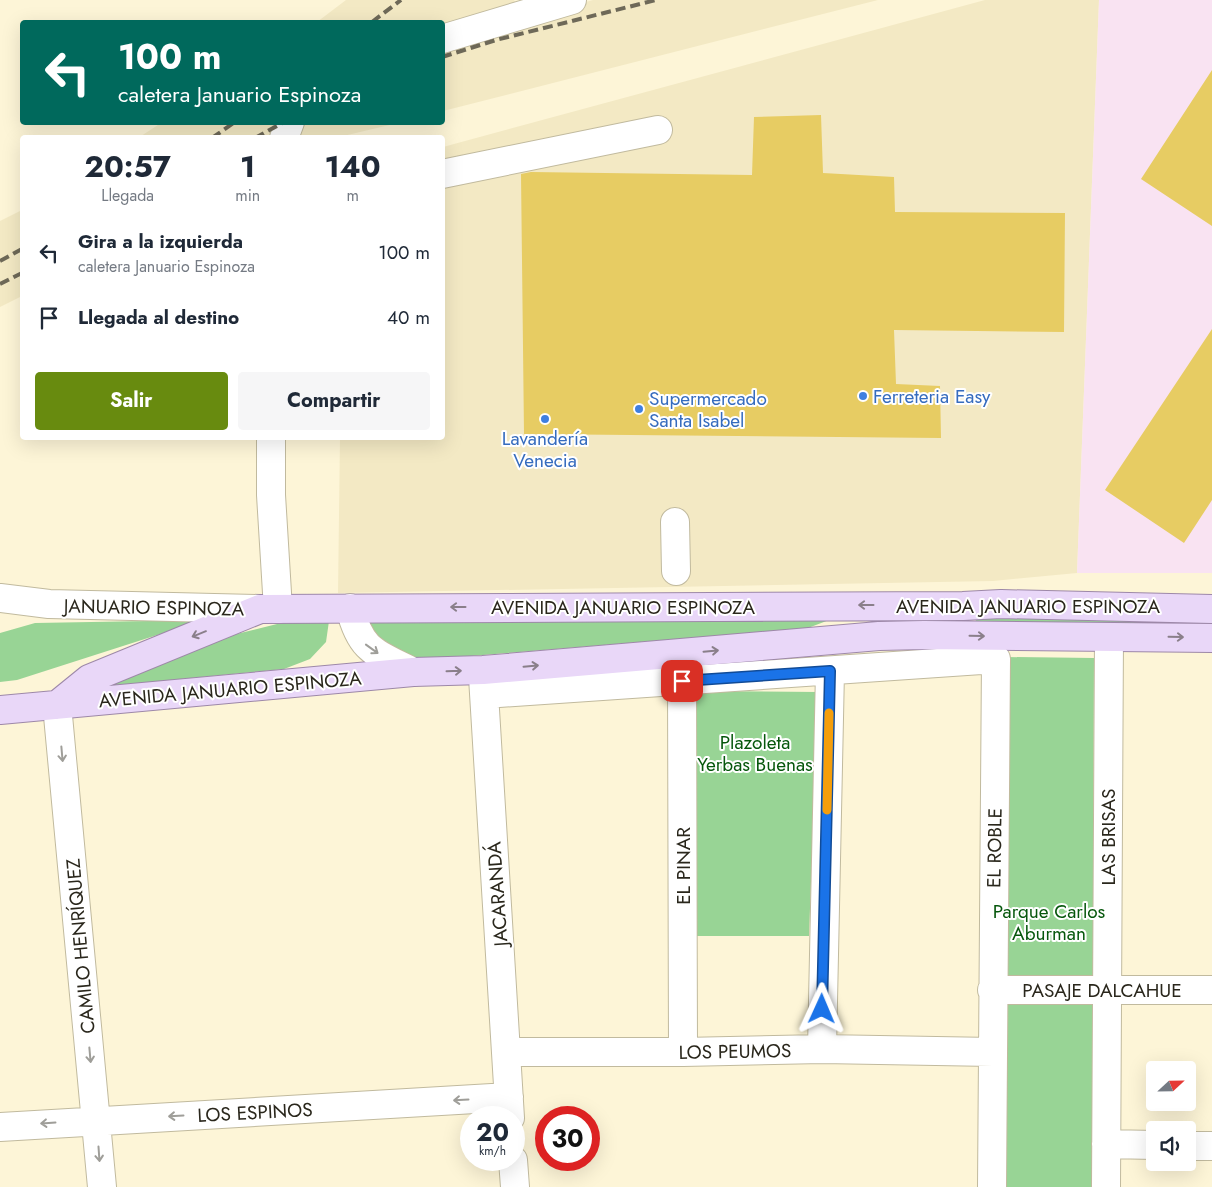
<!DOCTYPE html>
<html lang="es">
<head>
<meta charset="utf-8">
<style>
  body { margin:0; font-family:Jost,sans-serif; background:#f6f6f7; color:#1f2937; height:100vh; display:flex; flex-direction:column; font-size:19px; white-space:nowrap }
  * { box-sizing:border-box; margin:0 }
  p { font-size:16px; color:#747a83 }
  .icon { flex:none; width:28px; height:28px; fill:none; stroke:currentColor; stroke-width:2; stroke-linecap:round; stroke-linejoin:round }
  .map { position:relative; flex:1; overflow:hidden }
  .details { position:absolute; left:20px; top:135px; width:425px; height:305px; display:flex; flex-direction:column; background:#fff; border-radius:5px; box-shadow:0 5px 20px #0002 }
  .details>* { flex:none }
  .banner { position:absolute; left:20px; top:20px; width:425px; height:105px; border-radius:5px; box-shadow:0 5px 20px #0002; background:#00695c; color:#fff; overflow:hidden }
  .needle { width:32px; rotate:68deg }
  .controls { position:absolute; left:1146px; top:1061px; display:grid; gap:10px }
  .controls a { display:grid; place-items:center; width:50px; height:50px; border-radius:5px; background:#fff; box-shadow:0 5px 20px #0002; font-size:25px }
  .speed { position:absolute; left:460px; top:1106px; display:flex; gap:10px; font-size:25px; font-weight:700; text-align:center }
  .speed>* { display:grid; place-content:center; width:65px; height:65px; border-radius:50%; background:#fff; box-shadow:0 5px 20px #0002; line-height:1 }
  .speed small { font-size:12px; font-weight:400 }
  .speed .limit { border:8px solid #d22; background:#fff; color:#111 }
  .pin { position:absolute; display:grid; place-items:center; width:42px; height:42px; color:#fff; margin:-21px; border-radius:10px; box-shadow:0 2px 8px #0006 }
  .me { position:absolute; width:55px; margin:-28px; rotate:1deg; stroke-linejoin:round; filter:drop-shadow(0 0 4px #0008) }
  .turn { display:flex; align-items:center; gap:18px; height:105px; padding:0 15px; font-size:22px }
  .turn .icon { width:65px; height:65px; stroke-width:2.5 }
  .turn b { display:block; font-size:35px; line-height:42px }
  .eta { display:flex; justify-content:space-evenly; align-items:center; height:85px; text-align:center }
  .eta b { font-size:30px; font-weight:700; line-height:35px }
  .button { display:flex; gap:10px; margin-top:auto; padding:10px 15px }
  .button a { flex:1; height:58px; border-radius:5px; background:#688b0f; color:#fff; font-size:20px; font-weight:700; line-height:58px; text-align:center }
  .button a+a { background:#f6f6f7; color:#1f2937 }
  ul { padding:0; list-style:none }
  li { display:flex; align-items:center; gap:15px; height:65px; padding:0 15px }
  li div { flex:1 }
  li b { display:block; font-size:19px }
  li em { font-style:normal }
  .map>svg:first-child { display:block }
  .built { fill:#f3e9c4 }
  .industrial { fill:#f9e3f2 }
  .green { fill:#98d495 }
  .building { fill:#e7cc63 }
  .lines { fill:none; stroke-linecap:round; stroke-linejoin:round }
  .minor-casing { stroke:#c1ba9e; stroke-width:30 }
  .major-casing { stroke:#9d88a8; stroke-width:30 }
  .minor { stroke:#fff; stroke-width:28 }
  .major { stroke:#e9d7f8; stroke-width:28 }
  .rail { stroke:#6e6958; stroke-width:4; stroke-dasharray:10 5; stroke-linecap:butt }
  .oneway { stroke:#8a7f8a }
  .oneway2 { stroke:#9f9e99 }
  .route-casing { stroke:#114b97; stroke-width:12 }
  .route { stroke:#1a73e8; stroke-width:9 }
  .slow { stroke:#f59e0b; stroke-width:9 }
  .shop-dot { fill:#3f7fe0; stroke:#fff; stroke-width:2 }
  .labels { text-anchor:middle; stroke-width:4; stroke-linejoin:round; paint-order:stroke }
  .shop-label { font-size:19px; fill:#366cbe; stroke:#fff; text-anchor:start }
  .street-label { font-size:19px; fill:#2a271c; stroke:#fff }
  .park-label { font-size:19px; fill:#06570c; stroke:#fff }
</style>
</head>
<body>
<div class="map">
<svg width="1212" height="1187" viewBox="0 0 1212 1187">
  <rect width="100%" height="100%" fill="#fdf5d7"/>
  <path class="built" d="M 346,0 L 514,0 L 525,19 L 593,0 L 878,0 L 443,111 L 442,22 L 317,22 Z
    M 985,0 L 1099,0 L 1077,573 L 993,581 L 338,593 L 340,438 L 442,438 L 443,147 Z
    M 161,123 L 398,123 L 339,137 L 138,138 Z
    M 22,210 L 22,296 L 0,307 L 0,221 Z"/>
  <path class="industrial" d="M 1099,0 L 1212,0 L 1212,573 L 1077,573 Z"/>
  <path class="green" d="M 986,612 L 1212,617 L 1212,630 L 968,627 Z
    M 837,617 L 808,628 L 412,661 L 379,644 L 363,622 Z
    M 204,620 L 17,680 L 0,682 L 0,633 L 35,623 Z
    M 329,621 L 326,642 L 310,659 L 284,669 L 79,689 L 216,639 L 285,622 Z
    M 1006,657 L 1094,658 L 1092,1187 L 1006,1187 Z
    M 694,691 L 818,692 L 809,936 L 696,936 Z"/>
  <path class="building" d="M 1212,70 L 1212,226 L 1141,179 Z
    M 821,115 L 823,173 L 894,177 L 895,212 L 1065,213 L 1064,332 L 894,330 L 896,384 L 940,386 L 941,438 L 524,434 L 521,174 L 531,172 L 752,175 L 754,117 Z
    M 1212,329 L 1212,500 L 1184,543 L 1105,490 Z"/>
  <g class="lines">
    <g class="minor-casing">
      <path id="minor" d="M 442,39 L 572,0
        M 284,138 L 290,122
        M 442,174 L 658,130
        M 271,438 L 271,495 L 278,609
        M 675,522 L 676,571
        M 0,598 L 49,604 L 260,609
        M 350,608 C 361,652 376,653 413,672
        M 483,677 L 510,1118
        M 682,681 L 683,1052
        M 485,694 L 996,659 L 992,1187
        M 57,705 L 102,1187
        M 992,990 L 1212,990
        M 822,1049 L 830,671
        M 507,1052 L 683,1052 L 822,1049 L 993,1052
        M 0,1127 L 509,1097
        M 1106,1144 L 1155,1145
        M 1188,1146 L 1212,1146
        M 513,1160 L 515,1187
        M 1106,1187 L 1109,637"/>
    </g>
    <g class="major-casing">
      <path id="major" d="M 57,705 L 89,679 L 260,609 L 963,606 L 1001,604 L 1212,609
        M 0,710 L 413,672 L 483,670 L 879,636 L 924,635 L 1212,638"/>
    </g>
    <use href="#minor" class="minor"/>
    <use href="#major" class="major"/>
    <path class="rail" d="M 372,22 L 401,0
      M 442,57 L 496,40 L 656,0
      M 212,138 L 235,122
      M 255,138 L 284,122
      M 0,261 L 22,249
      M 0,284 L 22,273"/>
  </g>
  <defs><path id="oneway-shaft" d="M-6 0H5M1.5-3L5.5 0L1.5 3" fill="none" stroke-width="1.6" stroke-linecap="round" stroke-linejoin="round" transform="scale(1.25)"/></defs>
  <g class="oneway">
    <use href="#oneway-shaft" transform="translate(866 605) rotate(-180)"/>
    <use href="#oneway-shaft" transform="translate(458 607) rotate(180)"/>
    <use href="#oneway-shaft" transform="translate(199 634) rotate(158)"/>
    <use href="#oneway-shaft" transform="translate(977 636) rotate(1)"/>
    <use href="#oneway-shaft" transform="translate(1176 637) rotate(1)"/>
    <use href="#oneway-shaft" transform="translate(711 651) rotate(-5)"/>
    <use href="#oneway-shaft" transform="translate(531 666) rotate(-5)"/>
    <use href="#oneway-shaft" transform="translate(454 671) rotate(-2)"/>
  </g>
  <g class="oneway2">
    <use href="#oneway-shaft" transform="translate(372 649) rotate(36)"/>
    <use href="#oneway-shaft" transform="translate(62 754) rotate(85)"/>
    <use href="#oneway-shaft" transform="translate(90 1055) rotate(85)"/>
    <use href="#oneway-shaft" transform="translate(461 1100) rotate(177)"/>
    <use href="#oneway-shaft" transform="translate(176 1116) rotate(177)"/>
    <use href="#oneway-shaft" transform="translate(48 1123) rotate(176)"/>
    <use href="#oneway-shaft" transform="translate(99 1154) rotate(86)"/>
  </g>
  <g class="lines">
    <g class="route-casing">
      <path id="route" d="M 682,681 L 830,671 L 822,1009"/>
    </g>
    <use href="#route" class="route"/>
    <path class="slow" d="M 827,810 L 829,713"/>
  </g>
  <g class="shop-dot">
    <circle cx="863" cy="396" r="5"/>
    <circle cx="639" cy="409" r="5"/>
    <circle cx="545" cy="419" r="5"/>
  </g>
  <g class="labels">
    <g class="shop-label">
      <text x="873" y="403">Ferreteria Easy</text>
      <text x="649" y="405">Supermercado<tspan x="649" dy="22">Santa Isabel</tspan></text>
      <text x="545" y="445" text-anchor="middle">Lavandería<tspan x="545" dy="22">Venecia</tspan></text>
    </g>
    <g class="street-label">
      <text x="1028" y="613">AVENIDA JANUARIO ESPINOZA</text>
      <text transform="translate(154 607) rotate(1)" y="7">JANUARIO ESPINOZA</text>
      <text x="623" y="614">AVENIDA JANUARIO ESPINOZA</text>
      <text transform="translate(230 689) rotate(-5)" y="7">AVENIDA JANUARIO ESPINOZA</text>
      <text transform="translate(1108 837) rotate(-90)" y="7">LAS BRISAS</text>
      <text transform="translate(994 848) rotate(-89)" y="7">EL ROBLE</text>
      <text transform="translate(683 866) rotate(-90)" y="7">EL PINAR</text>
      <text transform="translate(497 894) rotate(-94)" y="7">JACARANDÁ</text>
      <text transform="translate(80 946) rotate(-95)" y="7">CAMILO HENRÍQUEZ</text>
      <text x="1102" y="997">PASAJE DALCAHUE</text>
      <text transform="translate(735 1051) rotate(-1)" y="7">LOS PEUMOS</text>
      <text transform="translate(255 1112) rotate(-3)" y="7">LOS ESPINOS</text>
    </g>
    <g class="park-label">
      <text x="755" y="749">Plazoleta<tspan x="755" dy="22">Yerbas Buenas</tspan></text>
      <text x="1049" y="918">Parque Carlos<tspan x="1049" dy="22">Aburman</tspan></text>
    </g>
  </g>
</svg>
<div class="controls">
<a><svg class="needle" viewBox="-14 -14 28 28"><path d="M0-13l5 13h-10z" fill="#e53935"/><path d="M0 13l5-13h-10z" fill="#747a83"/></svg></a>
<a><svg class="icon" aria-label="sound" viewBox="0 0 24 24"><path d="M4 9h4l5-4v14l-5-4H4zM17 9q2 3 0 6"/></svg></a>
</div>
<div class="speed"><div>20<small>km/h</small></div><div class="limit">30</div></div>
<div class="pin" style="left:682px;top:681px;background:#d93025"><svg class="icon" aria-label="arrive" viewBox="0 0 24 24"><path d="M6 21V4h12l-3 4 3 4H6"/></svg></div>
<svg class="me" style="left:822px;top:1009px" viewBox="-20 -20 40 40"><path d="M0-17L14 15 0 8-14 15z" fill="#1a73e8" stroke="#fff" stroke-width="4"/></svg>
<div class="banner">
<div class="turn"><svg class="icon" aria-label="left" viewBox="0 0 24 24"><path d="M17 20v-9H6M10 6l-5 5 5 5"/></svg><div><b>100 m</b>caletera Januario Espinoza</div></div>
</div>
<section class="details">
<div class="eta">
<div><b>20:57</b><p>Llegada</p></div>
<div><b>1</b><p>min</p></div>
<div><b>140</b><p>m</p></div>
</div>
<ul>
<li><svg class="icon" aria-label="left" viewBox="0 0 24 24"><path d="M17 20v-9H6M10 6l-5 5 5 5"/></svg><div><b>Gira a la izquierda</b><p>caletera Januario Espinoza</p></div><em>100 m</em></li>
<li><svg class="icon" aria-label="arrive" viewBox="0 0 24 24"><path d="M6 21V4h12l-3 4 3 4H6"/></svg><div><b>Llegada al destino</b></div><em>40 m</em></li>
</ul>
<div class="button"><a>Salir</a><a>Compartir</a></div>
</section>
</div>
</body>
</html>
